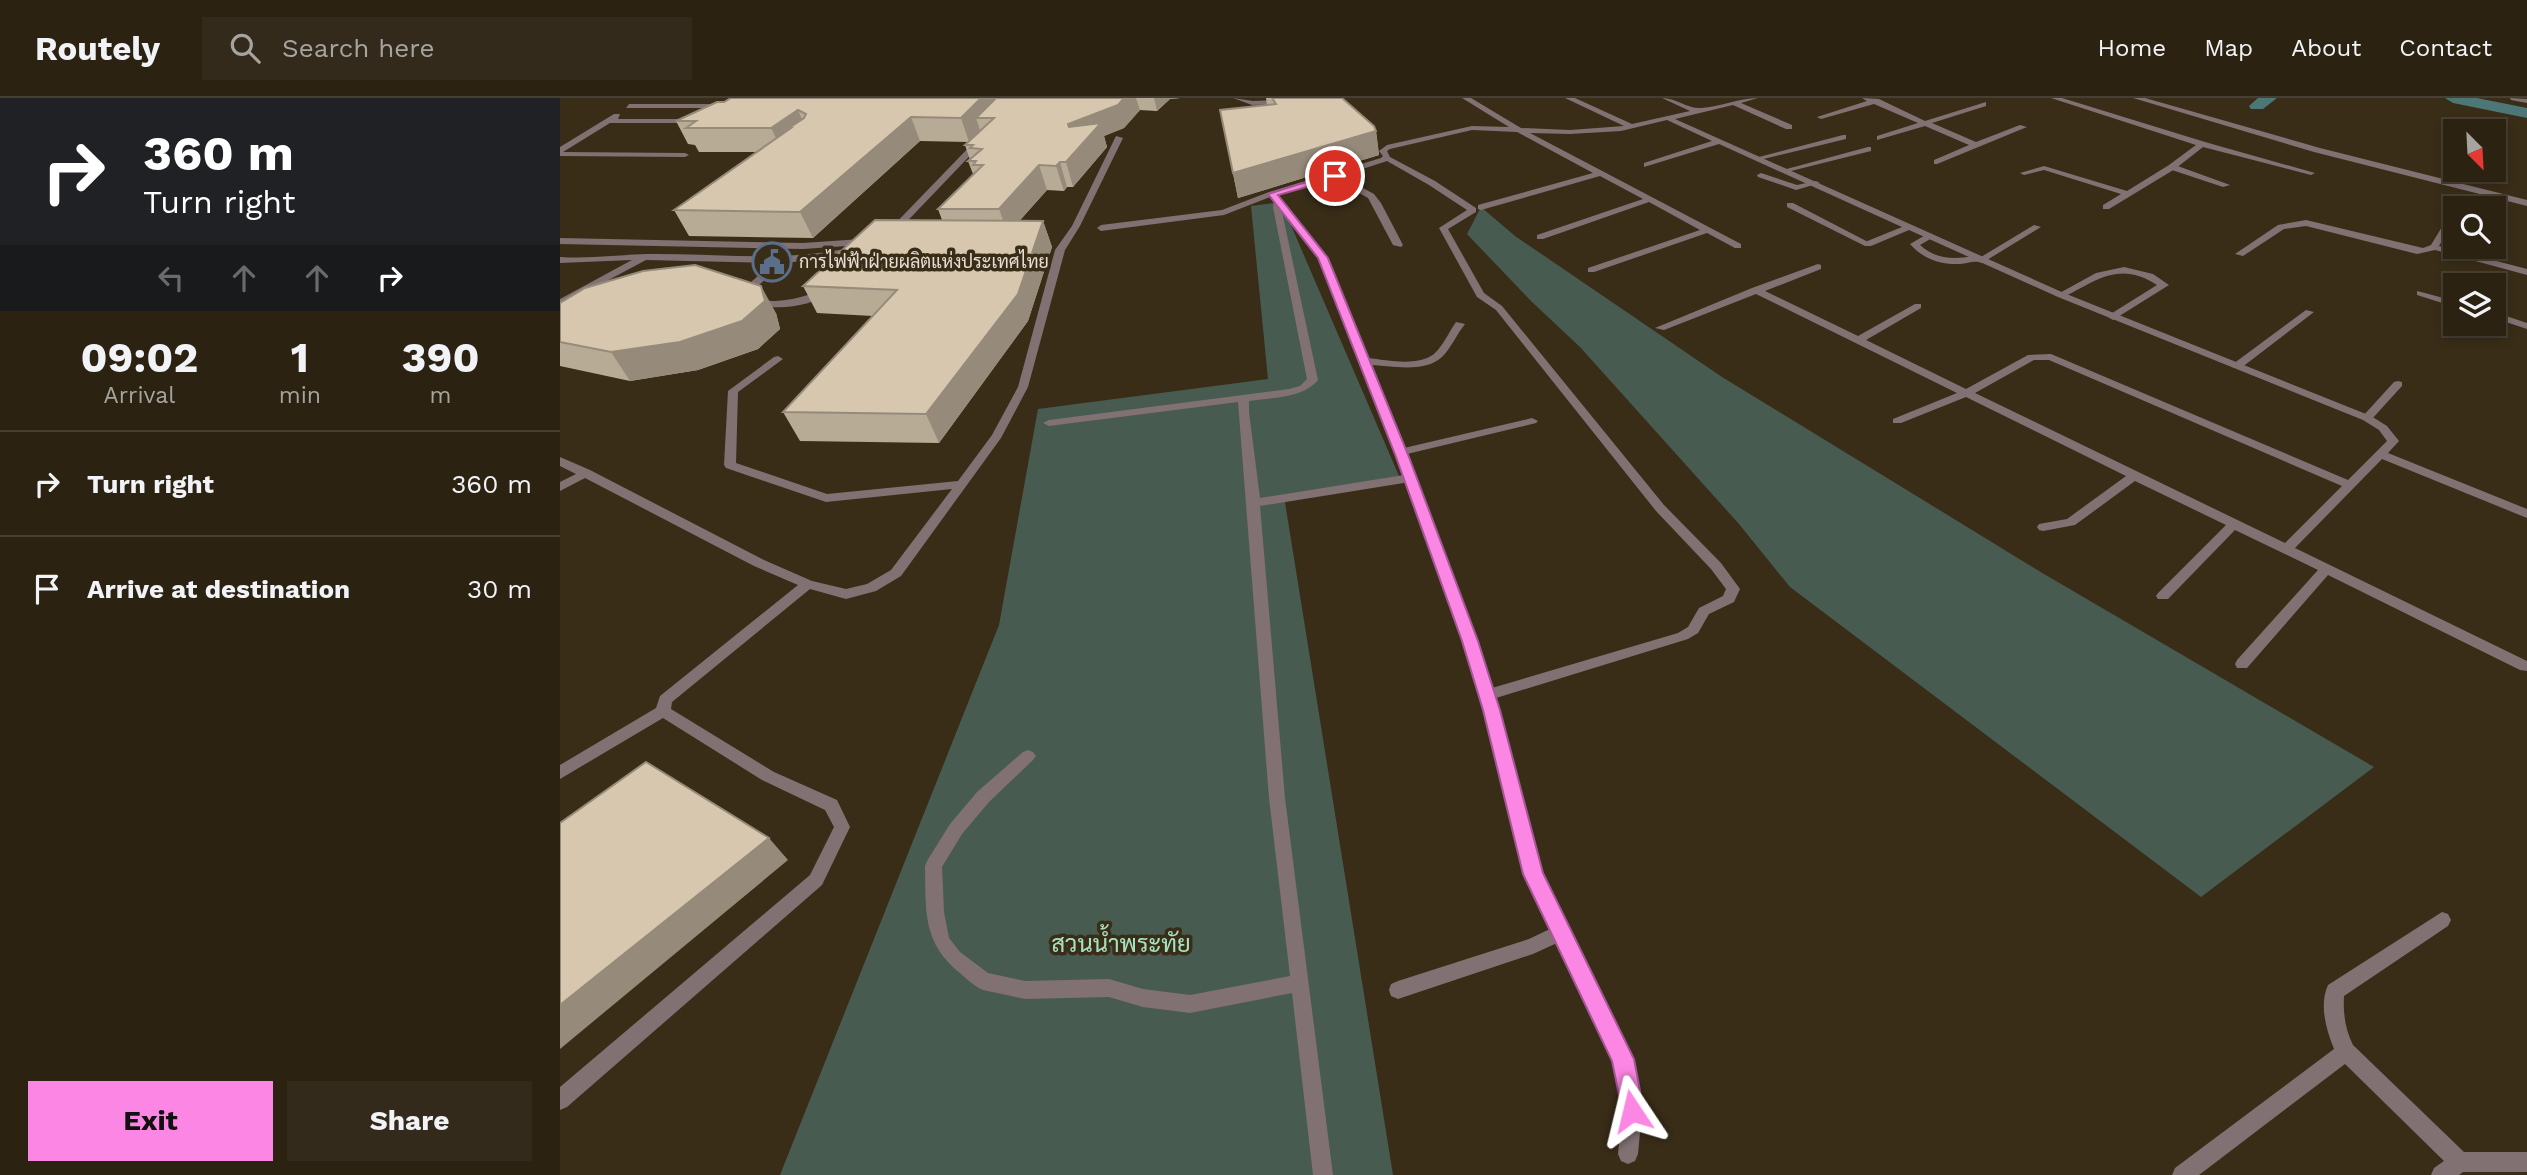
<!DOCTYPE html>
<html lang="en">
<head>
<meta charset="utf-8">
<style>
  body { margin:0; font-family:"Work Sans",Sarabun,sans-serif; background:#332a1b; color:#f1f3f6; height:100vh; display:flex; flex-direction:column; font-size:26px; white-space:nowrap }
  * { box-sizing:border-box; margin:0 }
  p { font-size:23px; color:#a6a49f }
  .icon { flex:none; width:38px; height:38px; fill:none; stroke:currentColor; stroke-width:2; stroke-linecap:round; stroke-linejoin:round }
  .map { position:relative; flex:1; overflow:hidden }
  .details { display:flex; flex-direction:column; background:#2b2212; width:560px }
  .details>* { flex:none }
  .top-card { background:#202124; color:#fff; overflow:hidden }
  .needle { width:46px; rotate:156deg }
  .tools { position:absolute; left:1883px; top:21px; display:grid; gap:14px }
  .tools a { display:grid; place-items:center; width:63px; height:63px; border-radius:0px; background:#2b2212; box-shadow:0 4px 10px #0003,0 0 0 2px #473f32; font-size:35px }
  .pin { position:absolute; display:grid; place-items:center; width:60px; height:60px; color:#fff; margin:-30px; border:4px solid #fff; border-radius:50%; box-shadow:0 2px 7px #0007 }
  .me { position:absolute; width:77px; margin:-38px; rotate:350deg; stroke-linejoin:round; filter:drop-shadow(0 0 5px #0008) }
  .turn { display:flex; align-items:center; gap:24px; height:147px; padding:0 28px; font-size:32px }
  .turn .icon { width:91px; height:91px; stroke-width:2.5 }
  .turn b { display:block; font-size:49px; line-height:60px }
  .lanes { display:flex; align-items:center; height:66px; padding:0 28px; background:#0003; justify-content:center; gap:35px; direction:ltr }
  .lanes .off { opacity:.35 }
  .eta { display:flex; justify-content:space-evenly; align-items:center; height:119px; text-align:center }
  .eta b { font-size:42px; font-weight:700; line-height:49px }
  .primary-button { display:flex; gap:14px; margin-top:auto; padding:14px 28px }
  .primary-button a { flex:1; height:80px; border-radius:0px; background:#fc86e3; color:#111; font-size:28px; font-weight:700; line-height:80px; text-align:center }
  .primary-button a+a { background:#332a1b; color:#f1f3f6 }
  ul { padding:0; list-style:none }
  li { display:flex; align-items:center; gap:21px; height:105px; padding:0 28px; border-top:2px solid #473f32 }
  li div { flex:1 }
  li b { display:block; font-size:26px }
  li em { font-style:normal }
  header { display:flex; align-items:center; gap:42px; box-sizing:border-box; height:98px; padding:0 35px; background:#2b2212; border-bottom:2px solid #473f32 }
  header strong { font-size:33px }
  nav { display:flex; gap:38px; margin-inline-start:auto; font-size:24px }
  .search { width:490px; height:63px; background:#332a1b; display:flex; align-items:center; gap:18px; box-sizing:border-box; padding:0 24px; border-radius:0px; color:#a6a49f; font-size:26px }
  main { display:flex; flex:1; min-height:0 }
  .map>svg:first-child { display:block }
  .green { fill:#485b51 }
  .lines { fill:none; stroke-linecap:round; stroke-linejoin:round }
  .canal { fill:#4d7677; fill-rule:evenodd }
  .service { fill:#817172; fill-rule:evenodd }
  .minor { fill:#817172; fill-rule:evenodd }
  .wall { fill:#b8ab96 }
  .shaded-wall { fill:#968b7a }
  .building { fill:#d6c7ae; stroke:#968b7a; stroke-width:2 }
  .route { fill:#fc86e3; stroke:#a45794; stroke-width:2 }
  .labels { text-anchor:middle; stroke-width:7; stroke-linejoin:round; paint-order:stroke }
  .far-poi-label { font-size:18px; fill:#e6ded2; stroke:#392d18; text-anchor:start }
  .near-park-label { font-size:24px; fill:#a5e1c1; stroke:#392d18 }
</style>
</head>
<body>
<header>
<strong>Routely</strong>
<div class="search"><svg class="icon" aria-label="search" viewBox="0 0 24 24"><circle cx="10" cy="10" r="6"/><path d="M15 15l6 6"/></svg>Search here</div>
<nav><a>Home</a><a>Map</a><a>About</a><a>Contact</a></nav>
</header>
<main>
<section class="details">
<div class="top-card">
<div class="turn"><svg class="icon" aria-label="right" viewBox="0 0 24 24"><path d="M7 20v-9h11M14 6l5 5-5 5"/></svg><div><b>360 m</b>Turn right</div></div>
<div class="lanes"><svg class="icon off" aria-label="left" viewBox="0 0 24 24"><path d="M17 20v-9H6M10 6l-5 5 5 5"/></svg><svg class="icon off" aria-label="ahead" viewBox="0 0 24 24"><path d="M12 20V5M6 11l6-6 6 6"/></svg><svg class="icon off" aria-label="ahead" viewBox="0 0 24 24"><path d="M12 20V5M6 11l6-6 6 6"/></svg><svg class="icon" aria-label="right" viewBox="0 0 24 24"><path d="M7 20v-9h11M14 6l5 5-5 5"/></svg></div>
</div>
<div class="eta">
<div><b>09:02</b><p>Arrival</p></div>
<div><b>1</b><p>min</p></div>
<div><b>390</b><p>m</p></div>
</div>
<ul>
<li><svg class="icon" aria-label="right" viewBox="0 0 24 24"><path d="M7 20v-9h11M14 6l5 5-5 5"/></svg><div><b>Turn right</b></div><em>360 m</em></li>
<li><svg class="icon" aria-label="arrive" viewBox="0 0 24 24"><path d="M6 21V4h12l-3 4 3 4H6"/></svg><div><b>Arrive at destination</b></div><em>30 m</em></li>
</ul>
<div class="primary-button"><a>Exit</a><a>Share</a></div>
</section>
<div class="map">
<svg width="1967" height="1077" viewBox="0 0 1967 1077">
  <rect width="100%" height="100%" fill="#392d18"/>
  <path class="green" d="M 721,104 L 839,378 L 724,398 L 833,1077 L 220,1077 L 439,527 L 478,311 L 708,281 L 691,108 Z
    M 921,109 L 955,138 L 1162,279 L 1484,476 L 1814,669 L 1641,799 L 1230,489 L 1179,426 L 1020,249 L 971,203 L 907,136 Z"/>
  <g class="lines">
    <path class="canal" d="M 1698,0 L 1717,0 L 1703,11 L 1691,11 L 1689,8 Z
      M 1885,0 L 1917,0 L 1967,10 L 1967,20 L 1893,5 Z"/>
    <path class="service" d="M 673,0 L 693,3 L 723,2 L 727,4 L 723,6 L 692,7 Z
      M 69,6 L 165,6 L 169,8 L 165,10 L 66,10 Z
      M 54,16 L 60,16 L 58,21 L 134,21 L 138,23 L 134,25 L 50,25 L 3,54 L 125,55 L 129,57 L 125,59 L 0,58 L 0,49 Z
      M 1283,37 L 1286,37 L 1286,41 L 1199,62 L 1195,60 Z
      M 556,38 L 563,40 L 520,128 L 505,152 L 468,289 L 441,340 L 341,478 L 316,493 L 286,501 L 250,491 L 112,604 L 111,611 L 214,674 L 277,702 L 290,729 L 262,787 L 7,1009 L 0,1012 L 0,989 L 250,777 L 274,729 L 265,712 L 202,682 L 103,620 L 0,681 L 0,667 L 96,610 L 100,598 L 238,487 L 194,468 L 25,380 L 0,393 L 0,384 L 16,376 L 0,368 L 0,359 L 30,372 L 204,462 L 252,483 L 286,491 L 307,486 L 331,472 L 392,391 L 266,404 L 166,370 L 164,367 L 168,293 L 214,259 L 218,258 L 223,261 L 178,294 L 176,365 L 267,396 L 398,383 L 432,337 L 458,289 L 495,152 L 512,128 Z
      M 416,42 L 423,44 L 334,137 L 328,137 L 328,133 Z
      M 1308,49 L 1311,49 L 1311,53 L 1227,74 L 1223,72 Z
      M 1609,67 L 1615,67 L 1670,87 L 1663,89 L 1609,71 Z
      M 1201,75 L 1237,87 L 1256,83 L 1260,85 L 1236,92 L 1198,79 L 1197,77 Z
      M 715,99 L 722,101 L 721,109 L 758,282 C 742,301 713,299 689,303 L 689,314 L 700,400 L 850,376 L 856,380 L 850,384 L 700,408 L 725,700 L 773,1077 L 753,1077 L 732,895 L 630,915 L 583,909 L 549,899 L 465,901 L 423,892 C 414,888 408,882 401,876 C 362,845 366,814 365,768 L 367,763 L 390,726 L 417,694 L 463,654 L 468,652 L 473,654 L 476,658 L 473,662 L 429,704 L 402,736 L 382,769 L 384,814 L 389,840 L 400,854 L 428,875 L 465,883 L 549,881 L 583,891 L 630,897 L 730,878 L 709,700 L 678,304 L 489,328 L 483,325 L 489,322 L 729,291 L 740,288 L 747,281 L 713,109 Z
      M 1227,105 L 1233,105 L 1312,146 L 1305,148 L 1227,109 Z
      M 1474,127 L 1481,129 L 1422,165 C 1415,162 1408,165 1400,166 C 1381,167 1363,161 1350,146 L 1369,135 L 1372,136 L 1372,140 L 1360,147 C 1376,162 1396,162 1417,157 L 1421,159 Z
      M 0,140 L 243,145 L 301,141 L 305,144 L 301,147 L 243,151 L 0,146 Z
      M 295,149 L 300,152 L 298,154 L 269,160 L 224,165 L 191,194 L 192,198 C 216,209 240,199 265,192 L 270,195 C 248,210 204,216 182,199 L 183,191 L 213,165 L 86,162 L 0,208 L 0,201 L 72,162 L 0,165 L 0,159 C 29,161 57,157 86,156 C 158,155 223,165 295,149 Z
      M 1564,169 L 1593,176 L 1609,187 L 1553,222 L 1548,219 L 1549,217 L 1597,187 C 1561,163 1538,181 1504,199 L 1496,197 L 1536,175 Z
      M 1746,212 L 1754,214 L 1681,270 L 1673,270 L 1673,266 Z
      M 1838,283 L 1842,284 L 1842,288 L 1811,322 L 1803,322 L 1803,318 L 1834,284 Z"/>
    <path class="minor" d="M 902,0 L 911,0 L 961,30 L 1010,32 L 1064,28 L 1005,0 L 1015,0 L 1072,26 L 1130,13 L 1102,0 C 1116,0 1128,11 1141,10 C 1160,9 1178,0 1198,0 L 1181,5 L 1232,27 L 1232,31 L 1226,31 L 1173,7 L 1115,21 L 1504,195 L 1811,318 L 1827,328 L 1839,343 L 1828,355 L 1967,411 L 1967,420 L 1822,361 L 1735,450 L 1967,563 L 1967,573 L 1960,572 L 1768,477 L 1687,570 L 1677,570 L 1675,566 L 1677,562 L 1758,472 L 1675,432 L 1608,501 L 1598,501 L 1596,498 L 1598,495 L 1666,427 L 1575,383 L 1515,427 L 1483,433 L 1479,432 L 1477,429 L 1479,426 L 1507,421 L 1566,378 L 1406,299 L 1341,325 L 1333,325 L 1333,321 L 1397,295 L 1196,196 L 1104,232 L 1095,230 L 1192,190 L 1258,166 L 1261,167 L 1261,171 L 1205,193 L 1298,238 L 1355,206 L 1361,206 L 1361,210 L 1306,242 L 1406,291 L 1468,257 L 1491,256 L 1788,382 L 1827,343 L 1819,332 L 1803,322 L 1498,199 L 1349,132 L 1311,148 L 1305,148 L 1305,144 L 1342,129 L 1159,46 L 1084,69 L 1084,65 L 1152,43 L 1107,22 L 1061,33 L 1010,36 L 970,35 L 1181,146 L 1181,150 L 1175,150 L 1147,135 L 1034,174 L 1028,174 L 1028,170 L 1140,132 L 1089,104 L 983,141 L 977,141 L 977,137 L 1083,101 L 1040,78 L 921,112 L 918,111 L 918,107 L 1033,75 L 957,34 L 912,32 L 830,51 L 827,53 L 830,59 L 875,83 L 916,110 L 916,114 L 888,131 L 924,195 L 942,208 L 1104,407 L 1161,465 L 1180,491 L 1174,504 L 1149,516 L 1138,535 L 1128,541 L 936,600 L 982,776 L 1073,962 L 1082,1013 L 1078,1056 L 1075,1063 L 1068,1066 L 1061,1063 L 1058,1056 L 1062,1013 L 1054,963 L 997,845 L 973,856 L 838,901 L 831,898 L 829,892 L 831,886 L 838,883 L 969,841 L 990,831 L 964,776 L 925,612 L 903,543 L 836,359 L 759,160 L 710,99 L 664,117 L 541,133 L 537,130 L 541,127 L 662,112 L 709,94 L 821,60 L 823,58 L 819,53 L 827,47 L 912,28 L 949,29 ZM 827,63 L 869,87 L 907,112 L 879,130 L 917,199 L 936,212 L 1096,413 L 1151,471 L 1166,491 L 1163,498 L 1139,510 L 1128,529 L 1118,535 L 932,590 L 917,543 L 847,356 L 976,325 L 978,323 L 972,320 L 844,350 L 811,267 C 832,268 865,275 882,259 C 891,250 897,236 905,226 L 896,224 C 889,234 883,248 874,256 C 857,269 827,262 808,260 L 768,160 L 717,97 L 773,80 L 808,100 L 833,147 L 841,149 L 843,147 L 821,105 L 814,96 L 781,78 ZM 1474,262 L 1489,262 L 1782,388 L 1725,445 L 1415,295 Z
      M 1302,0 L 1319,1 L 1365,23 L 1426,4 L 1426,8 L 1372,25 L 1416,44 L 1460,27 L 1467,29 L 1377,66 L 1374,66 L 1374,62 L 1409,47 L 1365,28 L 1317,42 L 1317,38 L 1358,25 L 1314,6 L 1261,21 L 1257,19 L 1307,3 Z
      M 1491,0 L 1502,0 L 1645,44 L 1755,75 L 1751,77 L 1643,49 L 1615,71 L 1549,111 L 1543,111 L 1543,107 L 1561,96 L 1484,72 L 1464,77 L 1460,75 L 1484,68 L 1567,93 L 1609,67 L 1636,47 Z
      M 1573,0 L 1585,0 L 1760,50 L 1967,102 L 1967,108 L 1754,54 Z
      M 1950,0 L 1967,1 L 1967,5 L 1951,2 Z
      M 1895,111 L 1895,121 L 1879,148 L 1967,171 L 1967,177 L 1875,152 L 1857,156 L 1746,128 L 1724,131 L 1683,158 L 1675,156 L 1718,127 L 1746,122 L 1863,150 L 1871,147 L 1891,114 Z
      M 1857,193 L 1895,203 L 1895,209 L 1857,197 Z
      M 1934,214 L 1967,225 L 1967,231 L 1934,220 Z
      M 1882,814 L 1888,816 L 1891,822 L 1888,828 L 1784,898 C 1783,915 1785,931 1793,947 L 1904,1054 L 1967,1054 L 1967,1074 L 1903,1074 L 1899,1077 L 1871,1077 L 1874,1070 L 1884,1063 L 1785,966 L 1639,1077 L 1612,1077 L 1615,1070 L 1774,951 C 1766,931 1759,907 1768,887 Z"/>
  </g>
  <path class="wall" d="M 171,0 L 620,0 L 610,1 L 597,13 L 580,12 L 564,30 L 544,38 L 547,49 L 513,89 L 507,89 L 504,93 L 487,92 L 460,122 L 483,123 L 492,149 L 468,223 L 379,345 L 240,343 L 223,314 L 313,218 L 257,215 L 243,188 L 382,122 L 378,111 L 413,76 L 408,63 L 410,62 L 405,47 L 408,44 L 360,43 L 253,140 L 129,138 L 114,112 L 198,54 L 139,54 L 135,47 L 128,46 L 116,23 L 164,4 Z
    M 706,0 L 782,0 L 816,33 L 819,57 L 678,100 L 660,12 L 707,7 Z
    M 0,205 L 216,215 L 220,231 L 198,251 L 138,272 L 70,283 L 0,268 Z"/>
  <path class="shaded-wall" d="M 421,0 L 450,0 L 416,20 L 420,32 L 409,44 L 401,20 Z
    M 564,0 L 576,0 L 580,12 L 564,30 L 544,38 L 547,49 L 513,89 L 506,64 L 508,26 Z
    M 594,0 L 620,0 L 610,1 L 597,13 Z
    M 238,12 L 248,36 L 229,30 L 236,45 L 223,54 L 211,30 Z
    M 351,19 L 360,43 L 253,140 L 240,114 Z
    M 816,33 L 819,57 L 678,100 L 673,75 Z
    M 500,64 L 507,89 L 504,93 L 496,68 Z
    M 479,67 L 487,92 L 448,136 L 439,111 Z
    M 483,123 L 492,149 L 468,223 L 379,345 L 366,316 Z
    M 201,188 L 216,215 L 220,231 L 198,251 L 138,272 L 70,283 L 51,254 Z
    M 209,740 L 228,762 L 0,951 L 0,907 Z"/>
  <path class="building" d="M 171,0 L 421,0 L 401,20 L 351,19 L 240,114 L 114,112 L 231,30 L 229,30 L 244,20 L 246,16 L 238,12 L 211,30 L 126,30 L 136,23 L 116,23 L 157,4 L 164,4 Z
    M 436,0 L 564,0 L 558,7 L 508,26 L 509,29 L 541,25 L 506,64 L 500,64 L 496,68 L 479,67 L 439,111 L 378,111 L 423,67 L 413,67 L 416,63 L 408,63 L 422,51 L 410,50 L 413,47 L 405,47 L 434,20 L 416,20 Z
    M 712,0 L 782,0 L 814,28 L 816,33 L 673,75 L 660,12 L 716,6 Z
    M 315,122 L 483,123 L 458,196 L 366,316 L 223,314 L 337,192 L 243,188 Z
    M 135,167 L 201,188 L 205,203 L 182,223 L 120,244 L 51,254 L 0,244 L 0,205 L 25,190 L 83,173 Z
    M 86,664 L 209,740 L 0,907 L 0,725 Z"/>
  <path class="route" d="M 775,75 L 778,76 L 778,80 L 718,97 L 768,160 L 849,359 L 918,543 L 940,612 L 983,775 L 1074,961 L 1084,1013 L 1080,1021 L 1072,1024 L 1064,1021 L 1052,963 L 963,776 L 923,612 L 902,543 L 836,359 L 758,160 L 708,96 Z"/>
  <defs>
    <g id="civic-ring" transform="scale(2.0125)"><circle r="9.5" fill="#392d18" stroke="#5c6f8a" stroke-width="1.5"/><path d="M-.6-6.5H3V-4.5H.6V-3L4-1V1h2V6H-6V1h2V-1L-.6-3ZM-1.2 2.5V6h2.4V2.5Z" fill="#5c6f8a"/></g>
  </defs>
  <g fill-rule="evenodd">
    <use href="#civic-ring" x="212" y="164"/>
  </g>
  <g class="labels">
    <g class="far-poi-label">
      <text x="239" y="170">การไฟฟ้าฝ่ายผลิตแห่งประเทศไทย</text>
    </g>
    <g class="near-park-label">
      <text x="561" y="854">สวนน้ำพระทัย</text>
    </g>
  </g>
</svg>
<div class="tools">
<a><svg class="needle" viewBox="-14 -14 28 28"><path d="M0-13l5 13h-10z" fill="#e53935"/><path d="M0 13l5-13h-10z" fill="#a6a49f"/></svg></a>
<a><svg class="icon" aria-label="search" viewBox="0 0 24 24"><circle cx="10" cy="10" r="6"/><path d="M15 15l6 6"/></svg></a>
<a><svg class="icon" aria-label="layers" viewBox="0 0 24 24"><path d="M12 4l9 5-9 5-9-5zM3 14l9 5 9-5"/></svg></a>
</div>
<div class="pin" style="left:775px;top:78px;background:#d93025"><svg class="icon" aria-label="arrive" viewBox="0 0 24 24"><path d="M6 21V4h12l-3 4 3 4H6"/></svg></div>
<svg class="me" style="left:1072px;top:1013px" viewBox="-20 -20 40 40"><path d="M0-17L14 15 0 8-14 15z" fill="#fc86e3" stroke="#fff" stroke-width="4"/></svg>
</div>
</main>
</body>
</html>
